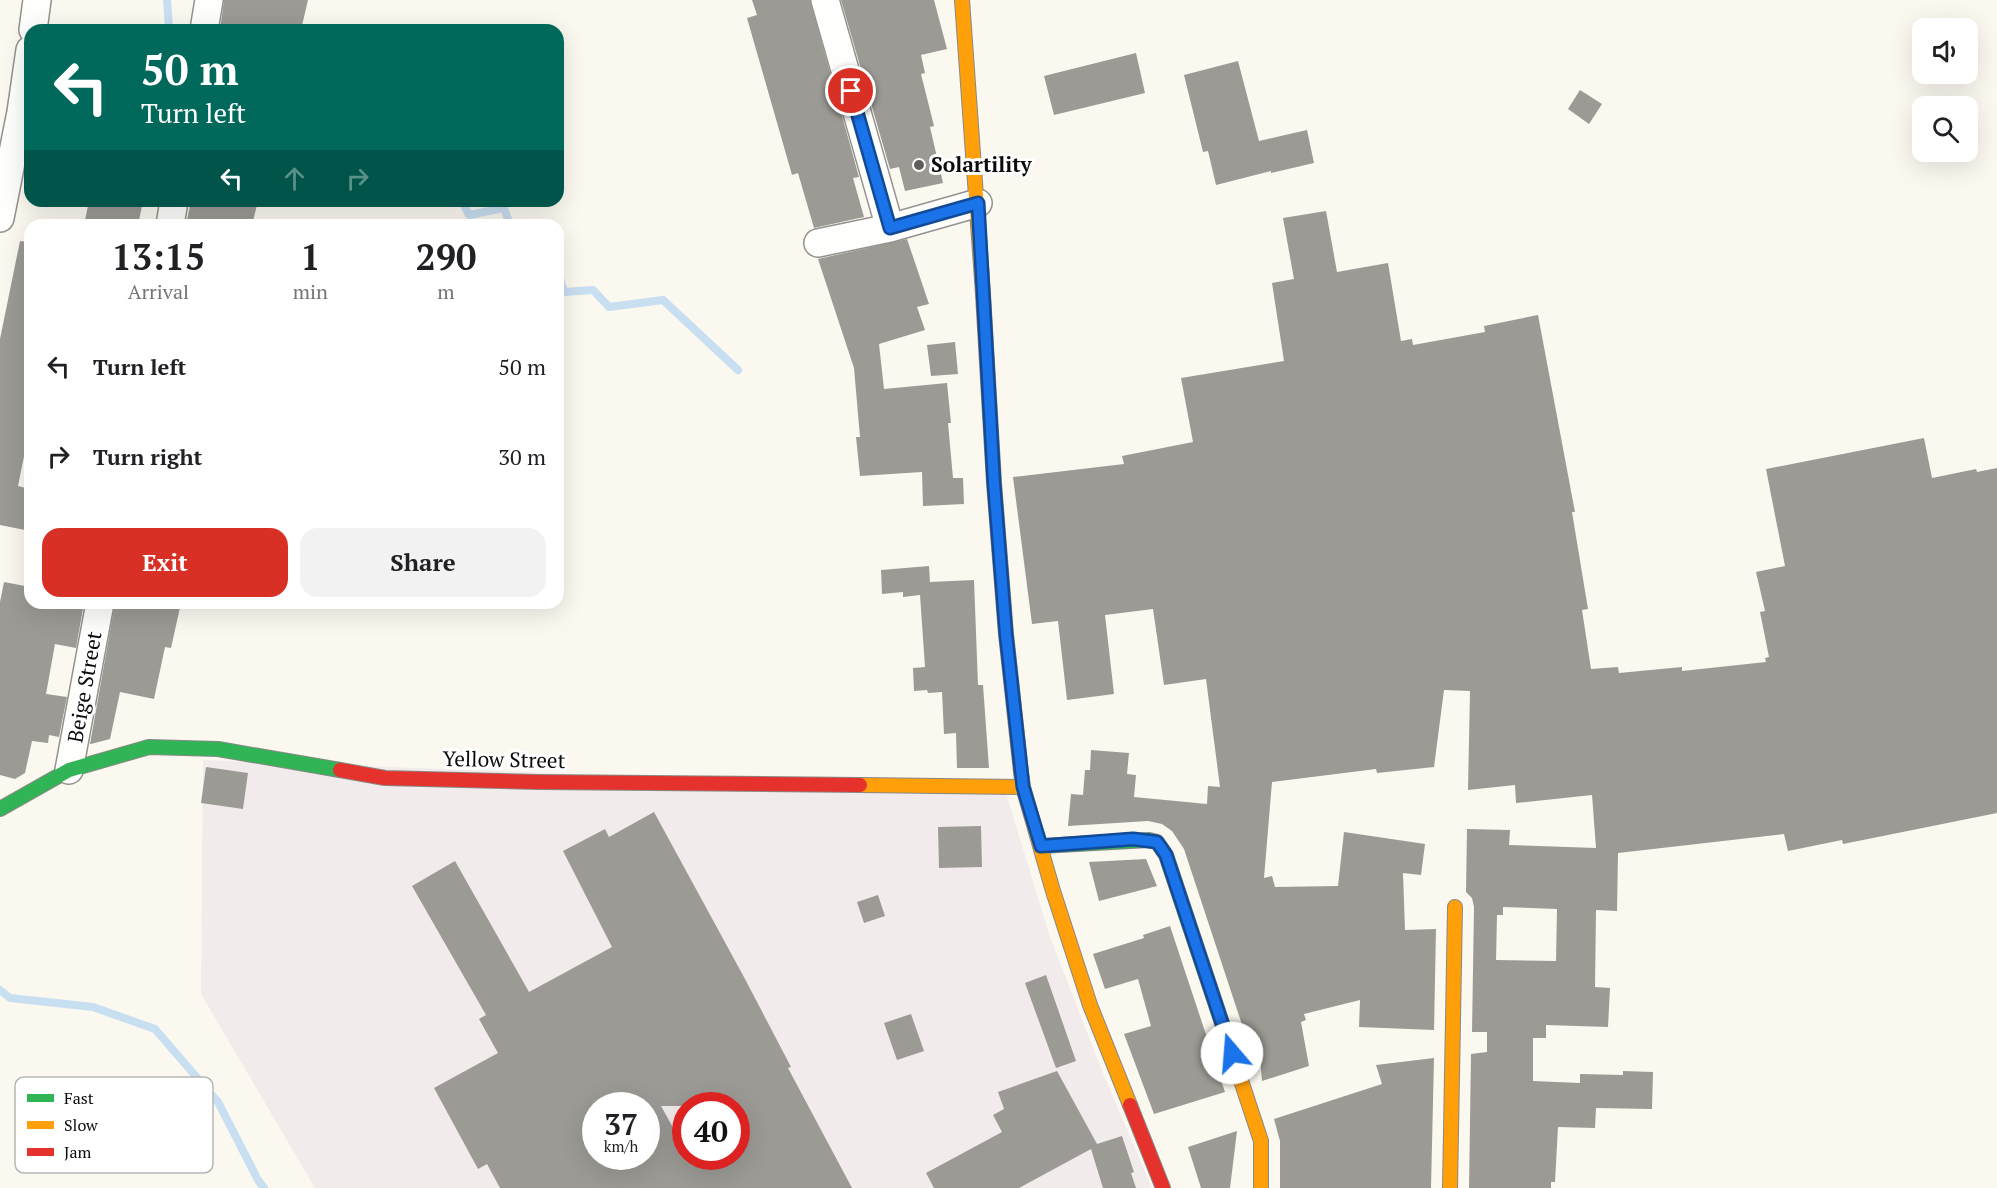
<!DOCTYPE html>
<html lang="en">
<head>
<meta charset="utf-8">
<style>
  body { margin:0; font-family:"PT Serif",serif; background:#f2f2f2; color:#202124; height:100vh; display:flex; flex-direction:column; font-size:22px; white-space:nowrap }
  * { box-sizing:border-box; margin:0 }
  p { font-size:20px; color:#757577 }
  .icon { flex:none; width:33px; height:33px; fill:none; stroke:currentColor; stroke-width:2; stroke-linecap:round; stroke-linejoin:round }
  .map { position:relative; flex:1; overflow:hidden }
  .sheet { position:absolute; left:24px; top:219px; width:540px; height:390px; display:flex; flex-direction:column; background:#fff; border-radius:18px; box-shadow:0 6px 24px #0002 }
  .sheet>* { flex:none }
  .top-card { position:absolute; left:24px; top:24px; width:540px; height:183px; border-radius:18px; box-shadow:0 6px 24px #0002; background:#00695c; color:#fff; overflow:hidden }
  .buttons { position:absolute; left:1912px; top:18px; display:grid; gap:12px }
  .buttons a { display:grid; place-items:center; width:66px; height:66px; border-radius:12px; background:#fff; box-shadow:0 6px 24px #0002; font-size:30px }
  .speed { position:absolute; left:582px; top:1092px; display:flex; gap:12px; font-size:30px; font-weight:700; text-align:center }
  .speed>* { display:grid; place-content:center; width:78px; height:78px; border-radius:50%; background:#fff; box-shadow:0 6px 24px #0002; line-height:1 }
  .speed small { font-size:15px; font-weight:400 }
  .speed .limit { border:9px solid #d22; background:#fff; color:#111 }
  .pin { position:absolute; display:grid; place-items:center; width:51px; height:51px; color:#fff; margin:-26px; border:3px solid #fff; border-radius:50%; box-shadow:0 2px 6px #0007 }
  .me { position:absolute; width:66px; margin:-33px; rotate:342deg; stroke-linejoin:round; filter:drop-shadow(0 0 4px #0008) }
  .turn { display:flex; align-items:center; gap:21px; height:126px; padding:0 18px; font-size:27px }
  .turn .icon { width:78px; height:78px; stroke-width:2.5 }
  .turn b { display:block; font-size:42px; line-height:51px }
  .lanes { display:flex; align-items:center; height:57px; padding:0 18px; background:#0003; justify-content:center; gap:30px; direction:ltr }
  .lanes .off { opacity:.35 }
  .eta { display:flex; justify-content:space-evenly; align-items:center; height:102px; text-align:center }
  .eta b { font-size:36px; font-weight:800; line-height:42px }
  .cta { display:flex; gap:12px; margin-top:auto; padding:12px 18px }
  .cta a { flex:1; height:69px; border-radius:18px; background:#d93025; color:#fff; font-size:24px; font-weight:800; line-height:69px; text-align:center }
  .cta a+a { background:#f2f2f2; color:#202124 }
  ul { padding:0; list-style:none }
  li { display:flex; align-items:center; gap:18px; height:90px; padding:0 18px }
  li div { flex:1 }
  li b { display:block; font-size:22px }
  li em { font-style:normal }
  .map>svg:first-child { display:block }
  .industrial { fill:#f1ebec; fill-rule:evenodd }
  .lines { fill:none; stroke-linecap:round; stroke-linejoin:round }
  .stream { stroke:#c8def1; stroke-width:8 }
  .building { fill:#9c9a95; fill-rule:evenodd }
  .street-casing { stroke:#93928e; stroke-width:30 }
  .fast-casing { stroke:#898884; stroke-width:16 }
  .slow-casing { stroke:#898884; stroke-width:16 }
  .jam-casing { stroke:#898884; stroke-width:16 }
  .street { stroke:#fefefd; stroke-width:27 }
  .fast { stroke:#30b455; stroke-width:14 }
  .slow { stroke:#ff9f0a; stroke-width:14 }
  .jam { stroke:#e5322d; stroke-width:14 }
  .route-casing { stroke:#114b97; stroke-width:15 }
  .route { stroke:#1a73e8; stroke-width:10 }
  .poi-dot { fill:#5f5e5b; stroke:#fff; stroke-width:2 }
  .labels { text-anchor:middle; stroke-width:6; stroke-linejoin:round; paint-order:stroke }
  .poi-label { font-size:21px; font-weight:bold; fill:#0b0b0b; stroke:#fff; text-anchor:start }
  .street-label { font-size:21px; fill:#0b0b0b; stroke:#fff }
  .key { fill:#fff; stroke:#b6b6b6; stroke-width:1.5 }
  .key-label { font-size:16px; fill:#0b0b0b }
</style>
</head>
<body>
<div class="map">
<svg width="1997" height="1188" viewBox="0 0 1997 1188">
  <rect width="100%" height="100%" fill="#faf8ef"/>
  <path class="industrial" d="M 203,760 L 1005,790 L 1050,937 L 1102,1071 L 1152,1188 L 315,1188 L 201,994 ZM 596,1106 L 646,1106 L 646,1156 L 596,1156 ZM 686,1106 L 736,1106 L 736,1156 L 686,1156 Z"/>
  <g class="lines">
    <path class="stream" d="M 167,0 L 169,28 L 171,30
      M 462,201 L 469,215 L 504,208 L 510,225
      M 558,271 L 564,292 L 593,290 L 609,307 L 663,300 L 738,370
      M 0,990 L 10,998 L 93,1007 L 155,1029 L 218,1102 L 258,1180 L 264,1188"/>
  </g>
  <path class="building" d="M 224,0 L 308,0 L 301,30 L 220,30 Z
    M 752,0 L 810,0 L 859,177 L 853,178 L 864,217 L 814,228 L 798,173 L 792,175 L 747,18 L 757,15 Z
    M 841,0 L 934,0 L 947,49 L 921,55 L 925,73 L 921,74 L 934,126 L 930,127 L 943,183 L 905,191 L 899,167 L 890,169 Z
    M 1136,53 L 1145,93 L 1054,115 L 1044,76 Z
    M 1238,61 L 1259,141 L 1307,130 L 1314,163 L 1271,173 L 1271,171 L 1216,185 L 1208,151 L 1203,152 L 1184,75 Z
    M 1580,90 L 1602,104 L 1589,124 L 1568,109 Z
    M 89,201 L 143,201 L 138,225 L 84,225 Z
    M 191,201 L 258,201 L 252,225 L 186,225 Z
    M 1326,211 L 1337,272 L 1388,263 L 1401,341 L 1412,339 L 1413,345 L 1485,332 L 1484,326 L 1538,315 L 1575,512 L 1572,512 L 1588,609 L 1582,610 L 1591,669 L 1618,667 L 1619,673 L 1682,667 L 1682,671 L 1766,662 L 1765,658 L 1769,657 L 1760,612 L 1765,611 L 1756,572 L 1785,566 L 1766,469 L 1924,438 L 1932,478 L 1976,469 L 1977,472 L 1997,468 L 1997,813 L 1843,844 L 1842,840 L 1788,851 L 1784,834 L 1618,853 L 1617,911 L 1596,910 L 1595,987 L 1610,988 L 1608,1027 L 1546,1025 L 1546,1038 L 1533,1038 L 1533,1081 L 1580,1083 L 1580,1074 L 1623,1075 L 1623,1071 L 1653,1072 L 1652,1109 L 1596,1108 L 1595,1128 L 1558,1127 L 1555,1182 L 1551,1182 L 1551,1188 L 1469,1188 L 1471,1054 L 1487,1052 L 1487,1032 L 1472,1032 L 1474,907 L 1472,898 L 1466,892 L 1467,829 L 1510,830 L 1509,845 L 1596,848 L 1592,795 L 1516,803 L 1515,785 L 1468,790 L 1470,691 L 1444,690 L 1434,767 L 1377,773 L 1376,769 L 1272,782 L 1264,878 L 1272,876 L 1275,887 L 1338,886 L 1344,832 L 1425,844 L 1421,875 L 1403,873 L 1405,930 L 1436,929 L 1434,1030 L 1359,1027 L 1360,1000 L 1304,1014 L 1306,1020 L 1301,1022 L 1309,1066 L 1262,1081 L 1260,1058 L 1253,1058 L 1184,849 L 1172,831 L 1162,824 L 1148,821 L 1068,826 L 1071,794 L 1083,795 L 1085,770 L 1090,770 L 1091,750 L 1129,753 L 1127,774 L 1136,775 L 1134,797 L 1207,804 L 1208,786 L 1220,787 L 1206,679 L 1164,685 L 1153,609 L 1105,615 L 1114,694 L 1067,700 L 1058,621 L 1032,624 L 1013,477 L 1124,464 L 1122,456 L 1193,442 L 1181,378 L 1284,361 L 1272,283 L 1294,279 L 1283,218 ZM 1503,907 L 1557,909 L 1556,961 L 1496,960 L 1497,915 L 1503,915 Z
    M 907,239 L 929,304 L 917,307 L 925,330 L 879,344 L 884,389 L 947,383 L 951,423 L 948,423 L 953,478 L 963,478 L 964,504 L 923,506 L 922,472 L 860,476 L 856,437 L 860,437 L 854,368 L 818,259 Z
    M 20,241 L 30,242 L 30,427 L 18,486 L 30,489 L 30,531 L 0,525 L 0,339 Z
    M 955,342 L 958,374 L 931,376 L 927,345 Z
    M 929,566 L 930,582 L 974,580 L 978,685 L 983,685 L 989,768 L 957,768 L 956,733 L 944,734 L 942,692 L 928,693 L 927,690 L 914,691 L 913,668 L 925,667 L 920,595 L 903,597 L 903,592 L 882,594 L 881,570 Z
    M 4,582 L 30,587 L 30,603 L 84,603 L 76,648 L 55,644 L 46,694 L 67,697 L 59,737 L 49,735 L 48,743 L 32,741 L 25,773 L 15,779 L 0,775 L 0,602 Z
    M 115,603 L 181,603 L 171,648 L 165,647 L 154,699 L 120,692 L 110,739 L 91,744 L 90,744 Z
    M 206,767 L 248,773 L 243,809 L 201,803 Z
    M 654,812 L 745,979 L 791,1067 L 788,1068 L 852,1188 L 500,1188 L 487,1164 L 478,1169 L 434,1088 L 498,1053 L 479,1019 L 486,1015 L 412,886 L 455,861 L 529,992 L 612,947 L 563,851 L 605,829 L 609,837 ZM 596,1106 L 646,1106 L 646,1156 L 596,1156 ZM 661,1106 L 736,1106 L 736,1156 L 686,1156 L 686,1151 Z
    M 981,826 L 982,867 L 939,868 L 938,827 Z
    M 1146,859 L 1157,886 L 1099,901 L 1089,862 Z
    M 878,895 L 885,916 L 864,923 L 857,902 Z
    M 1170,926 L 1225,1092 L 1154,1114 L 1124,1034 L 1151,1026 L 1138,979 L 1105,989 L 1093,954 L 1144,938 L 1143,935 Z
    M 1046,975 L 1076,1061 L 1056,1068 L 1025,983 Z
    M 911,1014 L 924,1051 L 897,1060 L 884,1023 Z
    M 1434,1058 L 1431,1188 L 1280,1188 L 1280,1141 L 1274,1119 L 1382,1084 L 1376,1065 Z
    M 1057,1071 L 1097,1144 L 1122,1136 L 1134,1172 L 1131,1173 L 1136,1188 L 1103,1188 L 1091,1149 L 1019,1188 L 934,1188 L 926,1173 L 1002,1132 L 993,1115 L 1004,1109 L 998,1092 Z
    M 1237,1131 L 1230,1188 L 1201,1188 L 1188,1147 Z"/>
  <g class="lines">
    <g class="street-casing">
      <path id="street" d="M 825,0 L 890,228
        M 33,30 L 37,0
        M 204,30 L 209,0
        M 0,218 L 21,112 L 30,50
        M 170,225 L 174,201
        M 818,243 L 890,228 L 978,203
        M 69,770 L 100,603"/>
    </g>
    <g class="fast-casing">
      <path id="fast" d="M 0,809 L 69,770 L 149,747 L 218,749 L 340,770
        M 1041,846 L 1149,840 L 1157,842 L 1166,855 L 1228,1041"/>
    </g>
    <g class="slow-casing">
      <path id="slow" d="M 962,0 L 983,294
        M 1021,772 L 1023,787 L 1053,891 L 1090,1005 L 1130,1105
        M 860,785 L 1023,787
        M 1228,1041 L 1261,1141 L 1261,1188
        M 1450,1188 L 1455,907"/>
    </g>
    <g class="jam-casing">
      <path id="jam" d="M 983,294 L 994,483 L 1006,634 L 1021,772
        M 340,770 L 385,778 L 538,782 L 860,785
        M 1130,1105 L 1163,1188"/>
    </g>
    <use href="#street" class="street"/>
    <use href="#fast" class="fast"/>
    <use href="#slow" class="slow"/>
    <use href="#jam" class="jam"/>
  </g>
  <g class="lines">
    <g class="route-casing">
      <path id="route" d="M 851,91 L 890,228 L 978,203 L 994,483 L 1006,634 L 1023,787 L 1041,846 L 1133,839 L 1157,842 L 1166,855 L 1232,1053"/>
    </g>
    <use href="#route" class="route"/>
  </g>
  <circle class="poi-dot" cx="919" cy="165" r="6"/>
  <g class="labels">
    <g class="poi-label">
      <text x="931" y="172">Solartility</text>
    </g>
    <g class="street-label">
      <text transform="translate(85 687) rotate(-80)" y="7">Beige Street</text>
      <text transform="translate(504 760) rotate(1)" y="7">Yellow Street</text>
    </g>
  </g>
  <rect x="15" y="1077" width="198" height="96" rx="9" class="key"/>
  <rect x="27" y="1094" width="27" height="8" fill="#30b455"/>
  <rect x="27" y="1121" width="27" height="8" fill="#ff9f0a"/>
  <rect x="27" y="1148" width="27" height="8" fill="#e5322d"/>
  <g class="key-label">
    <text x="64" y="1104">Fast</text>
    <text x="64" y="1131">Slow</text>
    <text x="64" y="1158">Jam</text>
  </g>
</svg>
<div class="buttons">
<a><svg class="icon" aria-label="sound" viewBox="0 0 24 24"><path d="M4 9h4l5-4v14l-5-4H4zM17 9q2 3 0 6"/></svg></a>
<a><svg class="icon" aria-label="search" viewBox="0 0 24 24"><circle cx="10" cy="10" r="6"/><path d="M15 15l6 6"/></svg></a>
</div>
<div class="speed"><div>37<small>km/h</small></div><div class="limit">40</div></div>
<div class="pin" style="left:851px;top:91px;background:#d93025"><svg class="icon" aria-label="arrive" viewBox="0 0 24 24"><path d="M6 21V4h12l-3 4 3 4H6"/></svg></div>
<svg class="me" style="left:1232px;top:1053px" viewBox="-20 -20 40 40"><circle r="19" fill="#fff"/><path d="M0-13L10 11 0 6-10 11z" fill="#1a73e8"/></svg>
<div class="top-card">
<div class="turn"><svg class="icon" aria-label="left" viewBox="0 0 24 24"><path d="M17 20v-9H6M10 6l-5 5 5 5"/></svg><div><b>50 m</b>Turn left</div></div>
<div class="lanes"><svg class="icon" aria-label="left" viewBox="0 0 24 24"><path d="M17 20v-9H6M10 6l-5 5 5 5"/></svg><svg class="icon off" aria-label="ahead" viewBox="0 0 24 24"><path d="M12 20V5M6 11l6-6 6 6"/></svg><svg class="icon off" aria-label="right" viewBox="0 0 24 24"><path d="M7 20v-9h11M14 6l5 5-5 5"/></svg></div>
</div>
<section class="sheet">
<div class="eta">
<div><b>13:15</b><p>Arrival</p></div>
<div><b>1</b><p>min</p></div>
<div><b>290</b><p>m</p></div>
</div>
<ul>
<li><svg class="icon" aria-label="left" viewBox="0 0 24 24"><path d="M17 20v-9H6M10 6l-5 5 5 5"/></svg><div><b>Turn left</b></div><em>50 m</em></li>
<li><svg class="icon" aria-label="right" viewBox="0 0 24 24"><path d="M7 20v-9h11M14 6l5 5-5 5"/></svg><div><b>Turn right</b></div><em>30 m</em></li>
</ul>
<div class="cta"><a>Exit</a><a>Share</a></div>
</section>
</div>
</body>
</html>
